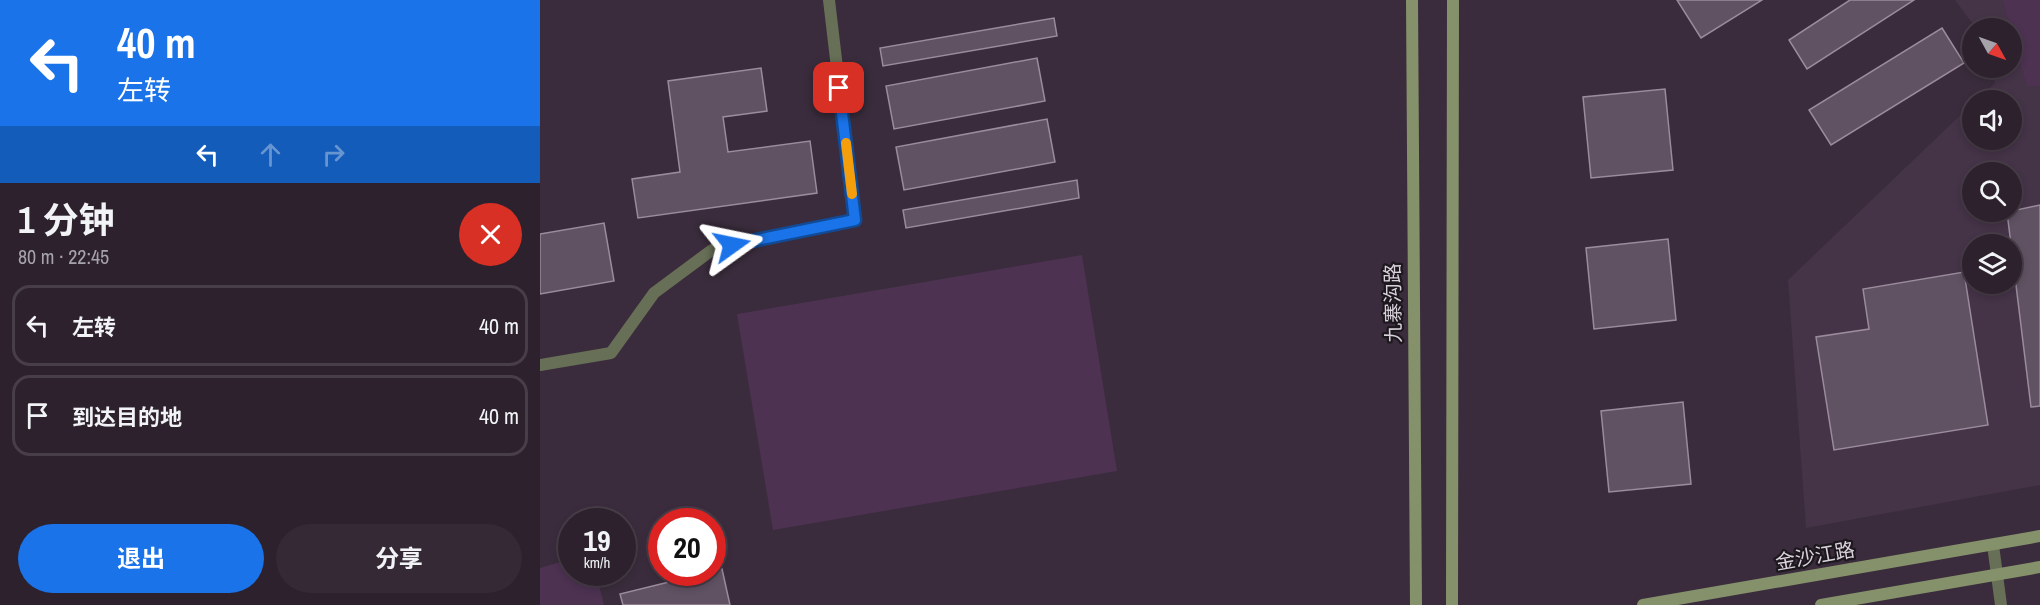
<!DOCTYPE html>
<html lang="zh">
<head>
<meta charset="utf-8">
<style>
  body { margin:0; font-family:"Archivo Narrow","Noto Sans SC",sans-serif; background:#342935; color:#f1f3f6; height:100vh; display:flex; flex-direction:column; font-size:22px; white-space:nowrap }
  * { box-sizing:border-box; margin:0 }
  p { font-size:20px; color:#a6a3aa }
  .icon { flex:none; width:33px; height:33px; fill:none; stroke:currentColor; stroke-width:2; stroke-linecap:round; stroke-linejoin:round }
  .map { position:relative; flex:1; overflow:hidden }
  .panel { display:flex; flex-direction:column; background:#2c212d; width:540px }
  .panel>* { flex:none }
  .guide { background:#1a73e8; color:#fff; overflow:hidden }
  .needle { width:39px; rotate:130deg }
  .tools { position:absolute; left:1422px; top:18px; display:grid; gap:12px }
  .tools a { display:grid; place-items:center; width:60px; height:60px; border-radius:50%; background:#2c212d; box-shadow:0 3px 9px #0003,0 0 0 2px #483e49; font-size:30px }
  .speed { position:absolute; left:18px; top:508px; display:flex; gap:12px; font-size:30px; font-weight:700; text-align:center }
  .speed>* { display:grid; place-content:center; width:78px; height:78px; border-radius:50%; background:#2c212d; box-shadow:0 3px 9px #0003,0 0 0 2px #483e49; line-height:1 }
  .speed small { font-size:15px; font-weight:400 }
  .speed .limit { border:9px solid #d22; background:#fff; color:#111 }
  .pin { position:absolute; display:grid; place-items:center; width:51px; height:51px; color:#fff; margin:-26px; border-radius:12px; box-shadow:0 3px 9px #0006 }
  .me { position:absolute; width:66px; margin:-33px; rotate:78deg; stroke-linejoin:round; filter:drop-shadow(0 0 4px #0008) }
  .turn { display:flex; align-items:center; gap:21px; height:126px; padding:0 18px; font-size:27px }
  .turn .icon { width:78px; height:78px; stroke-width:2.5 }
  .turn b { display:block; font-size:42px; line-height:51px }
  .lanes { display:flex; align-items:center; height:57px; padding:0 18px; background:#0003; justify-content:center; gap:30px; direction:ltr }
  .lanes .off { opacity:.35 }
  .round { display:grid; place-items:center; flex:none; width:63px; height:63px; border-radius:32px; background:#342935 }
  .headline { display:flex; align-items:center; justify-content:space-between; height:102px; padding:0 18px }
  h1 { font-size:36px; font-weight:700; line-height:45px }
  .action { display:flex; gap:12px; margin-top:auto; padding:12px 18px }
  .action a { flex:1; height:69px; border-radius:36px; background:#1a73e8; color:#fff; font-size:24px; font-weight:700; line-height:69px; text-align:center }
  .action a+a { background:#342935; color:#f1f3f6 }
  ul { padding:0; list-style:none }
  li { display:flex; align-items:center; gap:18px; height:81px; margin:0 12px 9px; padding:0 6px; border:3px solid #483e49; border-radius:18px }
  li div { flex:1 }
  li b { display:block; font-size:22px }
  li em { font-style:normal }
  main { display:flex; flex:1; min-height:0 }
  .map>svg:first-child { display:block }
  .built { fill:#453348; fill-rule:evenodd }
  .green { fill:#4d3252 }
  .building { fill:#605263; stroke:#9b8b9d; stroke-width:1.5 }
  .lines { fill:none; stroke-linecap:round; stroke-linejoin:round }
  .lane { stroke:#676f56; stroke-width:12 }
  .street { stroke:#676f56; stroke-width:12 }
  .secondary { stroke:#85916a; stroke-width:12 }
  .route-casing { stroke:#114b97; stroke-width:15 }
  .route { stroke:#1a73e8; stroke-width:10 }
  .slow { stroke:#f59e0b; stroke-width:10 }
  .labels { text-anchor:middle; stroke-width:4.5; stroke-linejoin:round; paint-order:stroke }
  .street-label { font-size:20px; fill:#d9d1db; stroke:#1d171e }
</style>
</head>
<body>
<main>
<section class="panel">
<div class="guide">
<div class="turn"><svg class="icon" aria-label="left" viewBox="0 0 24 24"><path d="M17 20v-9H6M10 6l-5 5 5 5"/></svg><div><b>40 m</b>左转</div></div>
<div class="lanes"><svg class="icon" aria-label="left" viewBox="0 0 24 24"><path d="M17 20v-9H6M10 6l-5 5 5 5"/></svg><svg class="icon off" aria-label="ahead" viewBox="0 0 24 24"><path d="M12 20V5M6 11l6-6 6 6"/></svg><svg class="icon off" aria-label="right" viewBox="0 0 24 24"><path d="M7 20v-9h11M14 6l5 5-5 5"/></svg></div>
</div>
<div class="headline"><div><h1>1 分钟</h1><p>80 m · 22:45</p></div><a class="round" style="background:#d93025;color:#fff"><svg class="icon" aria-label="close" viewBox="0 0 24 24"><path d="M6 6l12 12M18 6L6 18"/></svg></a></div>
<ul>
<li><svg class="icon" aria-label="left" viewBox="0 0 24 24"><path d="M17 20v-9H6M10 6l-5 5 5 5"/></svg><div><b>左转</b></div><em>40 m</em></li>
<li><svg class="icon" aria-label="arrive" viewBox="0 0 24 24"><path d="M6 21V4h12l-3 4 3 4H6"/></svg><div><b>到达目的地</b></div><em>40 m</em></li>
</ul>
<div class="action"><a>退出</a><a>分享</a></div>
</section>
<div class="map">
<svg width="1500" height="605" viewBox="0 0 1500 605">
  <rect width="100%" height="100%" fill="#3a2c3c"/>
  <path class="built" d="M 1415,0 L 1500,0 L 1500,485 L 1266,528 L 1248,280 L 1432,104 L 1432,140 L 1472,140 L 1472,100 L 1437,100 L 1455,83 L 1452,68 L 1472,68 L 1472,28 L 1436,28 ZM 1432,172 L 1472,172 L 1472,212 L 1432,212 ZM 1432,244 L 1472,244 L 1472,284 L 1432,284 Z"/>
  <path class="green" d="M 1463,0 L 1500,0 L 1500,86 L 1487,86 Z
    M 542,255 L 577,471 L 233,530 L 197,314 Z
    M 31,559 L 32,573 L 56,573 L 64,605 L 0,605 L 0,568 Z"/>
  <path class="building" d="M 1137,0 L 1222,0 L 1161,38 Z
    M 1310,0 L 1374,0 L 1267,69 L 1249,40 Z
    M 514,18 L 517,36 L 343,66 L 340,48 Z
    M 1402,28 L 1424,63 L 1291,145 L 1269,110 Z
    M 497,58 L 505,101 L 354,129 L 346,86 Z
    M 221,68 L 227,111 L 183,117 L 188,152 L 270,141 L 277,193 L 98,218 L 92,179 L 140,172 L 128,81 Z
    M 1125,89 L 1133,170 L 1051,178 L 1043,97 Z
    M 507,119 L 515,162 L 364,190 L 356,147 Z
    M 537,180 L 539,198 L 366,228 L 363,210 Z
    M 1500,205 L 1500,406 L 1491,407 L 1467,212 Z
    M 64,223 L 74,281 L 0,294 L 0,234 Z
    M 1128,239 L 1136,320 L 1054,329 L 1046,248 Z
    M 1424,272 L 1448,425 L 1294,450 L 1276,337 L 1329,329 L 1323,289 Z
    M 1143,402 L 1151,484 L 1069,492 L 1061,411 Z
    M 182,569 L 190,605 L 83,605 L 80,594 Z"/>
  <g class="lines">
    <path class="lane" d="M 0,365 L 71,353 L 114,293 L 172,250 L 315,220 L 289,0"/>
    <path class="street" d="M 1453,545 L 1461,605"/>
    <path class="secondary" d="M 872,0 L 876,605
      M 912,605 L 913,0
      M 1103,605 L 1500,536
      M 1281,605 L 1500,567"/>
  </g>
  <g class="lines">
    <g class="route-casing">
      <path id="route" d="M 192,245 L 315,220 L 299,88"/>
    </g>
    <use href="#route" class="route"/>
    <path class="slow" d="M 306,143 L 312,194"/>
  </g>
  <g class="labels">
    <g class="street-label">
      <text transform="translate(853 303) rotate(-91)" y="7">九寨沟路</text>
      <text transform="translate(1275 556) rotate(-10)" y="7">金沙江路</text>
    </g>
  </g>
</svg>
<div class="tools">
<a><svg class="needle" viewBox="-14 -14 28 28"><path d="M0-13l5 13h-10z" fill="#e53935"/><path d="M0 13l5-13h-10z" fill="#a6a3aa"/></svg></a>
<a><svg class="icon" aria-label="sound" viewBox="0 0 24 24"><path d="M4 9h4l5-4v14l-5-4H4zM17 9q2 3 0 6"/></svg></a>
<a><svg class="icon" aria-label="search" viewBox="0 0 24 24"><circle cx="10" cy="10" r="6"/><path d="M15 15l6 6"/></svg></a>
<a><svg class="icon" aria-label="layers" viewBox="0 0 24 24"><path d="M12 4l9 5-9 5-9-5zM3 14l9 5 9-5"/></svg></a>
</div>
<div class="speed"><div>19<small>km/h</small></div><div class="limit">20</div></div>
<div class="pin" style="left:299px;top:88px;background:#d93025"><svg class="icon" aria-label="arrive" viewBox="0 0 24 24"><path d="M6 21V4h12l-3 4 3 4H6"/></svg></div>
<svg class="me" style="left:192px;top:245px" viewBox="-20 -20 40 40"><path d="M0-17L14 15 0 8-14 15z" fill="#1a73e8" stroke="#fff" stroke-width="4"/></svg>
</div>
</main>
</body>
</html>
